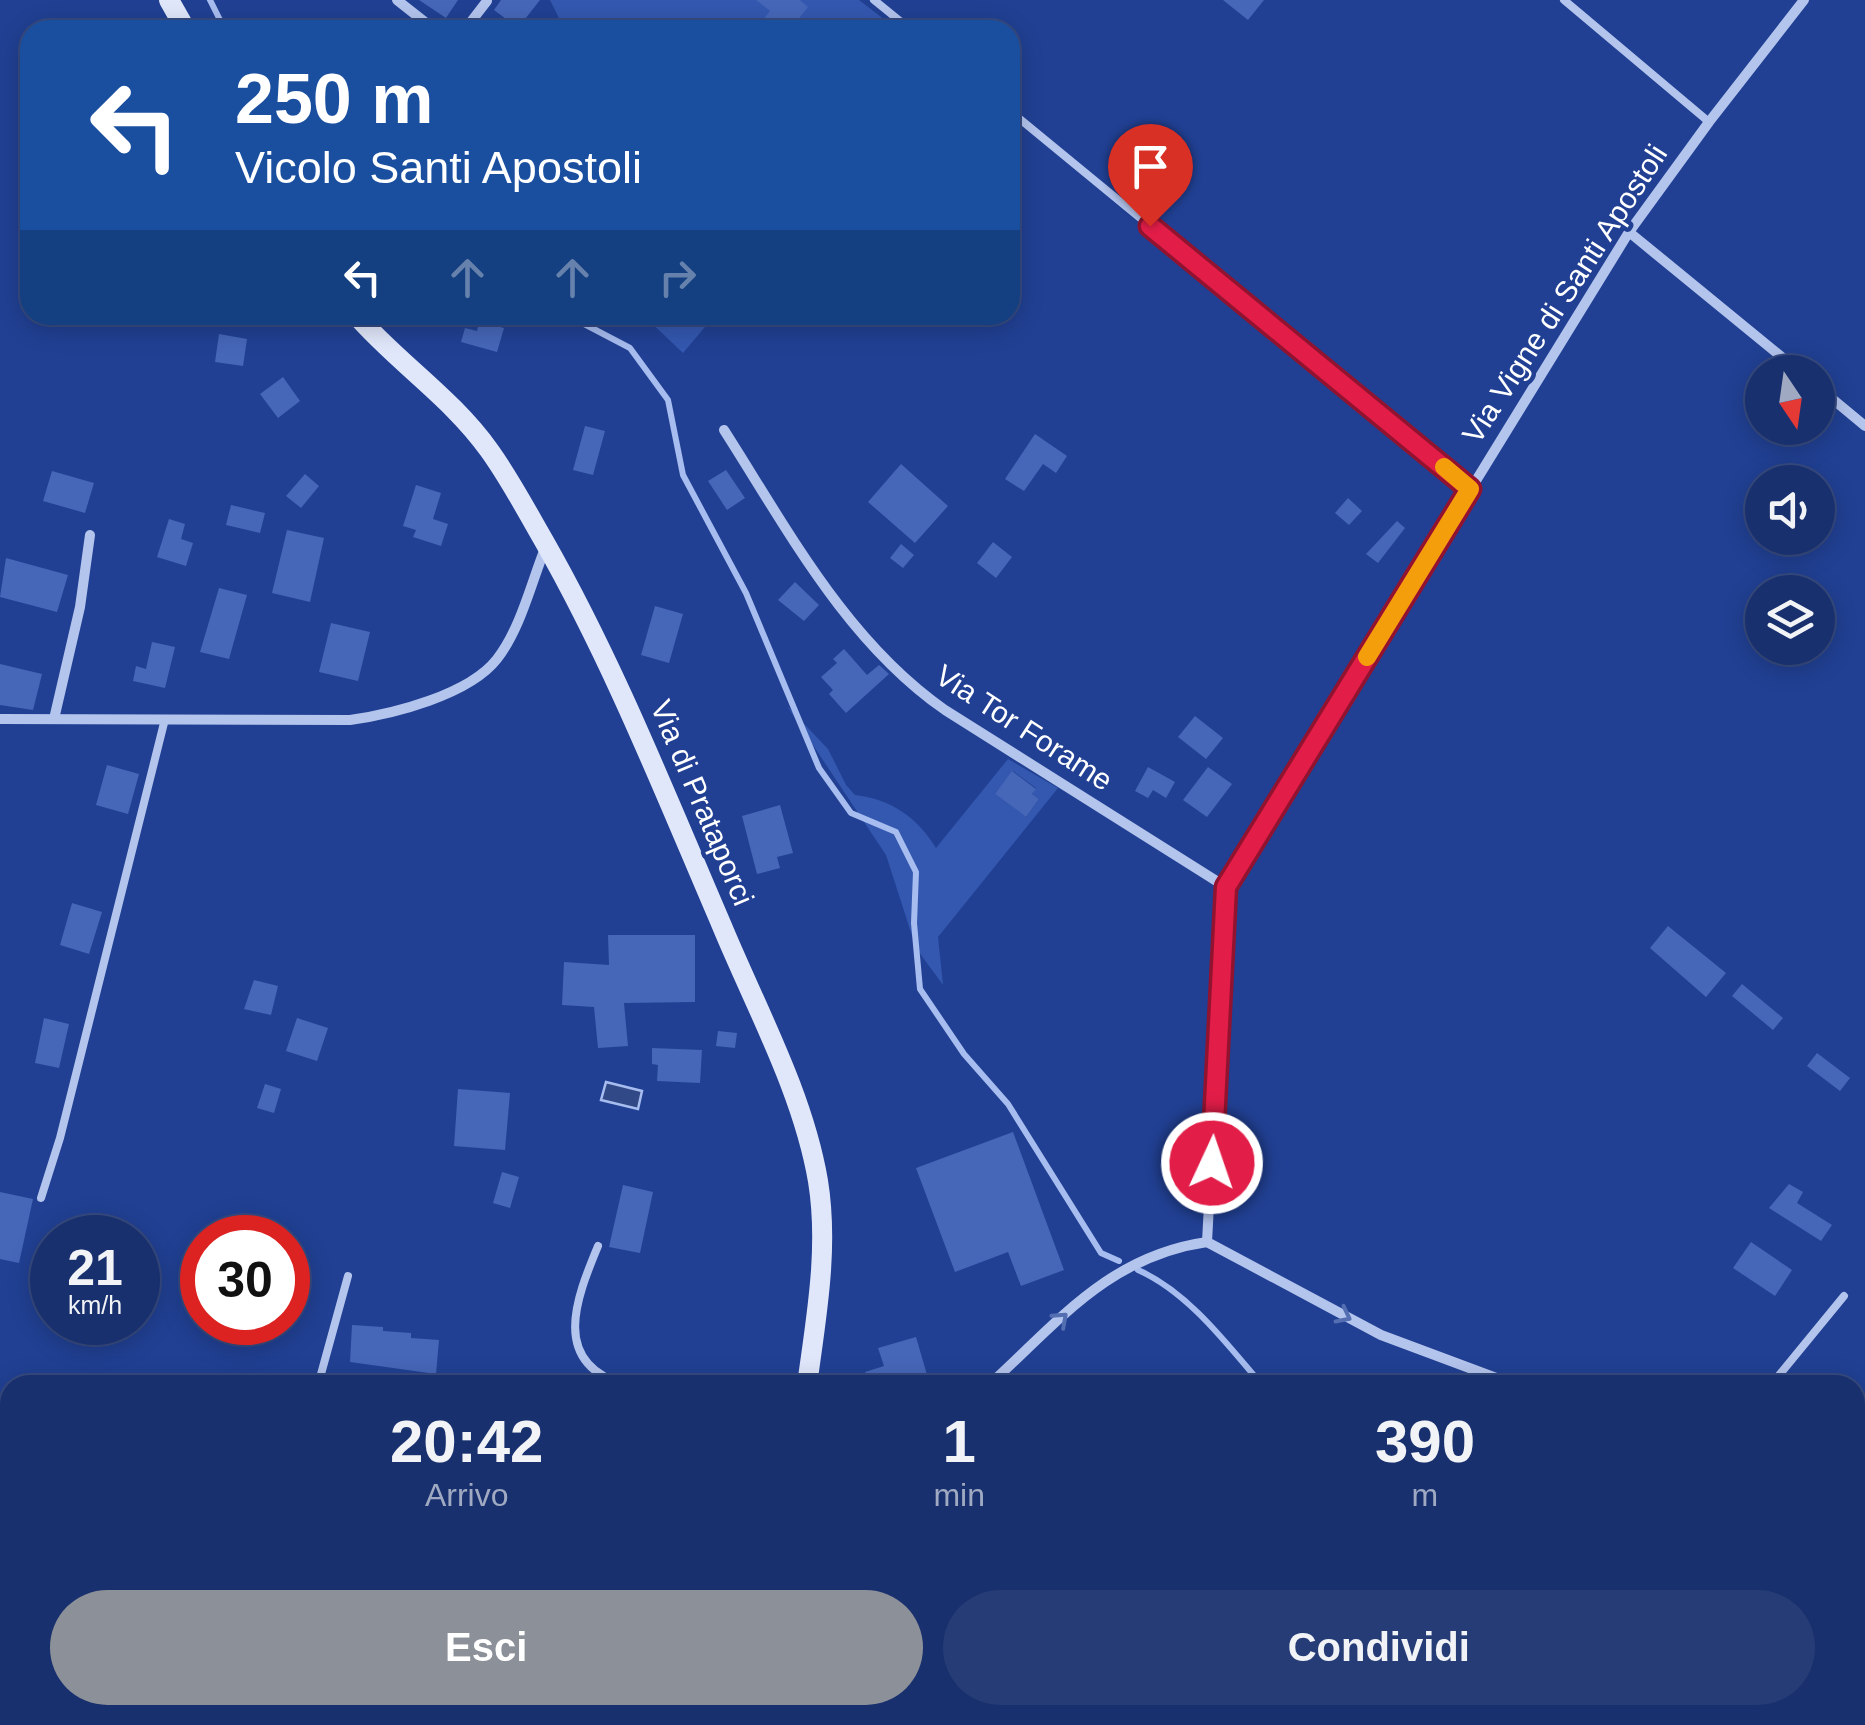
<!DOCTYPE html>
<html lang="it">
<head>
<meta charset="utf-8">
<style>
  body { margin:0; font-family:Helvetica,sans-serif; background:#263c76; color:#f1f3f6; height:100vh; display:flex; flex-direction:column; font-size:38px; white-space:nowrap }
  * { box-sizing:border-box; margin:0 }
  p { font-size:32px; color:#9fa9c2 }
  .icon { flex:none; width:55px; height:55px; fill:none; stroke:currentColor; stroke-width:2; stroke-linecap:round; stroke-linejoin:round }
  .map { position:relative; flex:1; overflow:hidden }
  .details { position:absolute; left:0px; top:1375px; width:1865px; height:350px; display:flex; flex-direction:column; background:#19306e; border-radius:30px 30px 0 0; box-shadow:0 5px 25px #0003,0 0 0 2px #374b81 }
  .details>* { flex:none }
  .top-card { position:absolute; left:20px; top:20px; width:1000px; height:305px; border-radius:30px; box-shadow:0 5px 25px #0003,0 0 0 2px #374b81; background:#1a4fa0; color:#fff; overflow:hidden }
  .needle { width:65px; rotate:167deg }
  .controls { position:absolute; left:1745px; top:355px; display:grid; gap:20px }
  .controls a { display:grid; place-items:center; width:90px; height:90px; border-radius:50%; background:#19306e; box-shadow:0 5px 25px #0003,0 0 0 2px #374b81; font-size:50px }
  .speed { position:absolute; left:30px; top:1215px; display:flex; gap:20px; font-size:50px; font-weight:700; text-align:center }
  .speed>* { display:grid; place-content:center; width:130px; height:130px; border-radius:50%; background:#19306e; box-shadow:0 5px 25px #0003,0 0 0 2px #374b81; line-height:1 }
  .speed small { font-size:25px; font-weight:400 }
  .speed .limit { border:15px solid #d22; background:#fff; color:#111 }
  .pin { position:absolute; display:grid; place-items:center; width:85px; height:85px; color:#fff; margin:-102px -42px; border-radius:50% 50% 50% 0; rotate:-45deg; box-shadow:0 0 10px #0007 }
  .pin .icon { rotate:45deg }
  .me { position:absolute; width:110px; margin:-55px; rotate:3deg; stroke-linejoin:round; filter:drop-shadow(0 0 8px #0008) }
  .turn { display:flex; align-items:center; gap:35px; height:210px; padding:0 50px; font-size:45px }
  .turn .icon { width:130px; height:130px; stroke-width:2.5 }
  .turn b { display:block; font-size:70px; line-height:85px }
  .lanes { display:flex; align-items:center; height:95px; padding:0 50px; background:#0003; justify-content:center; gap:50px; direction:ltr }
  .lanes .off { opacity:.35 }
  .eta { display:flex; justify-content:space-evenly; align-items:center; height:170px; text-align:center }
  .eta b { font-size:60px; font-weight:700; line-height:70px }
  .cta { display:flex; gap:20px; margin-top:auto; padding:20px 50px }
  .cta a { flex:1; height:115px; border-radius:60px; background:#8c9099; color:#fff; font-size:40px; font-weight:700; line-height:115px; text-align:center }
  .cta a+a { background:#263c76; color:#f1f3f6 }
  .map>svg:first-child { display:block }
  .green { fill:#3458b0; fill-rule:evenodd }
  .water { fill:#324987; stroke:#a7bdef; stroke-width:2.5 }
  .lines { fill:none; stroke-linecap:round; stroke-linejoin:round }
  .stream { stroke:#a7bdef; stroke-width:6 }
  .building { fill:#4666b8 }
  .lane { stroke:#b3c4ed; stroke-width:8 }
  .street { stroke:#b3c4ed; stroke-width:10 }
  .secondary { stroke:#e0e7fa; stroke-width:20 }
  .oneway { stroke:#546eb2 }
  .route-casing { stroke:#92132f; stroke-width:25 }
  .route { stroke:#e11d48; stroke-width:18 }
  .slow { stroke:#f59e0b; stroke-width:18 }
  .labels { text-anchor:middle; stroke-width:9; stroke-linejoin:round; paint-order:stroke }
  .street-label { font-size:30px; fill:#fff; stroke:#214093 }
</style>
</head>
<body>
<div class="map">
<svg width="1865" height="1725" viewBox="0 0 1865 1725">
  <rect width="100%" height="100%" fill="#214093"/>
  <path class="green" d="M 550,0 L 859,0 L 898,30 L 565,30 Z
    M 643,315 L 715,315 L 683,353 Z
    M 787,706 L 828,749 L 846,785 L 855,795 C 891,799 918,818 936,848 L 1008,759 L 1058,788 L 938,937 L 943,985 L 916,948 L 886,855 ZM 1013,771 L 1036,788 L 1032,794 L 1039,799 L 1026,817 L 995,794 Z
    M 0,1412 L 10,1415 L 10,1715 L 153,1715 L 158,1725 L 0,1725 Z"/>
  <path class="water" d="M 606,1082 L 642,1091 L 638,1109 L 601,1100 Z"/>
  <g class="lines">
    <path class="stream" d="M 210,0 L 225,30
      M 567,315 L 630,348 L 668,400 L 683,475 L 746,593 L 819,768 L 851,813 L 896,832 L 916,872 L 914,923 L 920,989 L 964,1054 L 1008,1104 L 1101,1253 L 1119,1261
      M 1138,1270 C 1188,1292 1227,1344 1262,1385
      M 1452,1715 L 1460,1725"/>
  </g>
  <path class="building" d="M 419,0 L 458,0 L 446,18 Z
    M 501,0 L 540,0 L 518,28 L 494,10 Z
    M 756,0 L 800,0 L 808,7 L 797,21 L 808,30 L 774,30 L 762,21 L 770,11 Z
    M 1223,0 L 1264,0 L 1248,20 Z
    M 479,322 L 504,328 L 497,352 L 461,342 L 465,328 L 477,331 Z
    M 219,334 L 247,339 L 243,366 L 215,362 Z
    M 283,377 L 300,401 L 278,418 L 260,394 Z
    M 585,426 L 605,431 L 593,475 L 573,470 Z
    M 1035,434 L 1067,456 L 1056,473 L 1043,464 L 1024,491 L 1005,479 Z
    M 901,464 L 948,506 L 915,543 L 868,502 Z
    M 726,470 L 745,498 L 727,510 L 708,481 Z
    M 52,471 L 94,483 L 85,513 L 43,501 Z
    M 305,474 L 319,486 L 301,508 L 286,496 Z
    M 416,485 L 441,493 L 433,519 L 448,524 L 441,546 L 413,537 L 416,530 L 403,526 Z
    M 1348,498 L 1362,511 L 1349,525 L 1335,513 Z
    M 231,505 L 265,513 L 260,533 L 226,525 Z
    M 169,519 L 185,524 L 181,539 L 193,543 L 186,566 L 157,557 Z
    M 1397,521 L 1405,528 L 1378,563 L 1366,554 Z
    M 287,530 L 324,538 L 310,602 L 272,593 Z
    M 993,542 L 1012,557 L 996,578 L 977,563 Z
    M 901,544 L 914,555 L 903,568 L 890,558 Z
    M 6,558 L 68,575 L 57,612 L 0,597 Z
    M 795,582 L 819,605 L 804,621 L 778,600 Z
    M 219,588 L 247,595 L 229,659 L 200,652 Z
    M 655,606 L 683,614 L 669,663 L 641,655 Z
    M 331,623 L 370,632 L 358,681 L 319,672 Z
    M 152,642 L 175,647 L 165,688 L 133,681 L 136,666 L 146,669 Z
    M 844,649 L 867,675 L 879,665 L 889,674 L 846,713 L 829,694 L 833,690 L 821,677 L 837,663 L 833,659 Z
    M 0,664 L 42,674 L 33,710 L 0,705 Z
    M 1195,716 L 1223,738 L 1206,759 L 1178,737 Z
    M 107,765 L 139,774 L 128,814 L 96,805 Z
    M 1148,767 L 1175,782 L 1166,798 L 1153,790 L 1148,798 L 1135,791 Z
    M 1208,767 L 1232,784 L 1207,817 L 1183,800 Z
    M 1012,771 L 1036,789 L 1032,794 L 1039,799 L 1026,817 L 995,794 Z
    M 780,805 L 793,853 L 777,857 L 780,868 L 757,874 L 742,816 Z
    M 72,903 L 102,912 L 89,954 L 60,945 Z
    M 1668,926 L 1726,973 L 1706,997 L 1650,948 Z
    M 608,935 L 695,935 L 695,1002 L 624,1003 L 628,1046 L 598,1048 L 594,1007 L 562,1005 L 564,962 L 609,965 Z
    M 254,980 L 278,986 L 271,1015 L 244,1009 Z
    M 1742,984 L 1783,1018 L 1773,1030 L 1732,996 Z
    M 44,1018 L 69,1024 L 59,1068 L 35,1063 Z
    M 297,1018 L 328,1028 L 317,1061 L 286,1051 Z
    M 718,1031 L 737,1033 L 735,1048 L 716,1046 Z
    M 652,1048 L 702,1050 L 700,1083 L 657,1081 L 658,1065 L 652,1064 Z
    M 1817,1053 L 1850,1078 L 1840,1091 L 1807,1066 Z
    M 265,1084 L 281,1089 L 274,1113 L 257,1108 Z
    M 458,1089 L 510,1093 L 505,1150 L 454,1146 Z
    M 1013,1132 L 1064,1270 L 1021,1286 L 1008,1252 L 955,1272 L 916,1168 Z
    M 502,1172 L 519,1177 L 510,1208 L 493,1203 Z
    M 1789,1184 L 1803,1192 L 1797,1203 L 1832,1225 L 1821,1241 L 1769,1208 Z
    M 623,1185 L 653,1192 L 640,1253 L 609,1247 Z
    M 0,1192 L 33,1199 L 19,1263 L 0,1259 Z
    M 1751,1242 L 1792,1270 L 1775,1296 L 1733,1268 Z
    M 352,1325 L 383,1327 L 383,1331 L 411,1333 L 411,1338 L 439,1340 L 436,1374 L 350,1362 Z
    M 916,1337 L 930,1385 L 869,1385 L 865,1372 L 884,1366 L 878,1348 Z"/>
  <g class="lines">
    <path class="lane" d="M 874,0 L 911,30
      M 1564,0 L 1709,122
      M 1010,111 L 1470,489
      M 41,1198 L 60,1138 L 165,719
      M 598,1246 C 576,1299 550,1363 625,1385
      M 318,1385 L 348,1276
      M 1771,1385 L 1844,1296
      M 459,1715 L 501,1721"/>
    <path class="street" d="M 397,0 L 435,30
      M 460,30 L 470,23 L 487,1
      M 1629,232 L 1800,372
      M 1818,387 L 1865,426
      M 724,430 C 788,530 846,641 945,710 L 1226,887
      M 0,719 L 350,720 C 393,714 469,695 497,659 C 521,628 531,583 546,546
      M 54,719 L 80,607 L 90,535
      M 1207,1242 L 1226,887 L 1629,232 L 1709,122 L 1804,0
      M 989,1385 C 1058,1322 1109,1256 1207,1242 L 1381,1335 L 1515,1385
      M 1855,1515 L 1865,1518
      M 493,1725 L 512,1715"/>
    <path class="secondary" d="M 169,0 L 186,30
      M 356,315 C 398,363 452,398 489,450 C 510,479 526,510 544,541 C 614,664 666,796 722,926 C 756,1008 803,1093 818,1181 C 829,1249 816,1318 807,1385
      M 743,1725 L 744,1715"/>
  </g>
  <defs><path id="oneway-chevron" d="M-2-3.5L2.5 0L-2 3.5" fill="none" stroke-width="1.6" stroke-linecap="round" stroke-linejoin="round" transform="scale(2.5)"/></defs>
  <g class="oneway">
    <use href="#oneway-chevron" transform="translate(1344 1316) rotate(27)"/>
    <use href="#oneway-chevron" transform="translate(1061 1319) rotate(-42)"/>
  </g>
  <g class="lines">
    <g class="route-casing">
      <path id="route" d="M 1150,226 L 1470,489 L 1226,887 L 1212,1163"/>
    </g>
    <use href="#route" class="route"/>
    <path class="slow" d="M 1367,657 L 1470,489 L 1444,467"/>
  </g>
  <g class="labels">
    <g class="street-label">
      <text transform="translate(1565 294) rotate(-57)" y="10">Via Vigne di Santi Apostoli</text>
      <text transform="translate(1024 728) rotate(33)" y="10">Via Tor Forame</text>
      <text transform="translate(702 803) rotate(67)" y="10">Via di Prataporci</text>
    </g>
  </g>
</svg>
<div class="controls">
<a><svg class="needle" viewBox="-14 -14 28 28"><path d="M0-13l5 13h-10z" fill="#e53935"/><path d="M0 13l5-13h-10z" fill="#9fa9c2"/></svg></a>
<a><svg class="icon" aria-label="sound" viewBox="0 0 24 24"><path d="M4 9h4l5-4v14l-5-4H4zM17 9q2 3 0 6"/></svg></a>
<a><svg class="icon" aria-label="layers" viewBox="0 0 24 24"><path d="M12 4l9 5-9 5-9-5zM3 14l9 5 9-5"/></svg></a>
</div>
<div class="speed"><div>21<small>km/h</small></div><div class="limit">30</div></div>
<div class="pin" style="left:1150px;top:226px;background:#d93025"><svg class="icon" aria-label="arrive" viewBox="0 0 24 24"><path d="M6 21V4h12l-3 4 3 4H6"/></svg></div>
<svg class="me" style="left:1212px;top:1163px" viewBox="-20 -20 40 40"><circle r="17" fill="#e11d48" stroke="#fff" stroke-width="3"/><path d="M0-11L8 9 0 5-8 9z" fill="#fff"/></svg>
<div class="top-card">
<div class="turn"><svg class="icon" aria-label="left" viewBox="0 0 24 24"><path d="M17 20v-9H6M10 6l-5 5 5 5"/></svg><div><b>250 m</b>Vicolo Santi Apostoli</div></div>
<div class="lanes"><svg class="icon" aria-label="left" viewBox="0 0 24 24"><path d="M17 20v-9H6M10 6l-5 5 5 5"/></svg><svg class="icon off" aria-label="ahead" viewBox="0 0 24 24"><path d="M12 20V5M6 11l6-6 6 6"/></svg><svg class="icon off" aria-label="ahead" viewBox="0 0 24 24"><path d="M12 20V5M6 11l6-6 6 6"/></svg><svg class="icon off" aria-label="right" viewBox="0 0 24 24"><path d="M7 20v-9h11M14 6l5 5-5 5"/></svg></div>
</div>
<section class="details">
<div class="eta">
<div><b>20:42</b><p>Arrivo</p></div>
<div><b>1</b><p>min</p></div>
<div><b>390</b><p>m</p></div>
</div>
<div class="cta"><a>Esci</a><a>Condividi</a></div>
</section>
</div>
</body>
</html>
